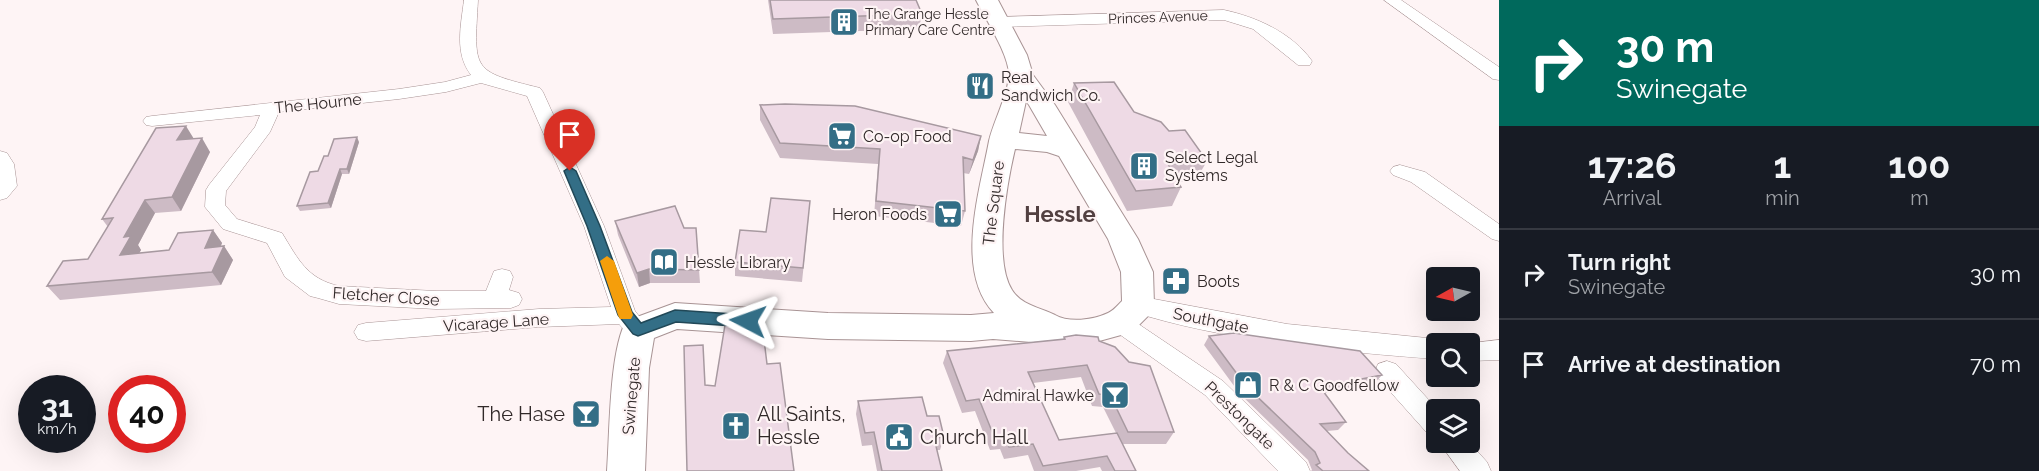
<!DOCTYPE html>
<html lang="en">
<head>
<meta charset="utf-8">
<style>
  body { margin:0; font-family:Raleway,sans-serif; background:#242831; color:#f1f3f6; height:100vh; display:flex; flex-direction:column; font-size:22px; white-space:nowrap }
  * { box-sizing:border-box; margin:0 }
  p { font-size:20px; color:#9ea1a6 }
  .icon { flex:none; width:33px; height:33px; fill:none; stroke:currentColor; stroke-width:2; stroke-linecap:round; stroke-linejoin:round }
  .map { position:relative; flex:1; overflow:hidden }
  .drawer { display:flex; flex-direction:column; background:#171b24; width:540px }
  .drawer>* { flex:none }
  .banner { background:#00695c; color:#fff; overflow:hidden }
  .needle { width:39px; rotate:262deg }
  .fabs { position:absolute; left:1426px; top:267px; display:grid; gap:12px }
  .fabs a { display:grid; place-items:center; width:54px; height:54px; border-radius:6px; background:#171b24; box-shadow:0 6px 24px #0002; font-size:30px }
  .speed { position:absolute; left:18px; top:375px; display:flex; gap:12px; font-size:30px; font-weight:700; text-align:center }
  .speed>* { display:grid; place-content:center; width:78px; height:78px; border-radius:50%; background:#171b24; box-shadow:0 6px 24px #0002; line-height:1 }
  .speed small { font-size:15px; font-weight:400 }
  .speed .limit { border:9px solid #d22; background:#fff; color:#111 }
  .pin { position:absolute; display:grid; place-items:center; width:51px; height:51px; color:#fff; margin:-62px -26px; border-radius:50% 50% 50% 0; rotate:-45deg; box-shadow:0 0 6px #0007 }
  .pin .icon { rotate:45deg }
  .me { position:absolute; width:66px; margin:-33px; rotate:274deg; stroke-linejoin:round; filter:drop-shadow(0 0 4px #0008) }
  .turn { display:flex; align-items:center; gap:21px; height:126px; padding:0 18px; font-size:27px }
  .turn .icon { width:78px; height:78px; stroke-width:2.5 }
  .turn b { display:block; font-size:42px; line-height:51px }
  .eta { display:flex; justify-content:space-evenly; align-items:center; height:102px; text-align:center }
  .eta b { font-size:36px; font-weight:700; line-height:42px }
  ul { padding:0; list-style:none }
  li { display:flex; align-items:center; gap:18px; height:90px; padding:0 18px; border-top:2px solid #363941 }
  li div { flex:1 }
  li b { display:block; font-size:22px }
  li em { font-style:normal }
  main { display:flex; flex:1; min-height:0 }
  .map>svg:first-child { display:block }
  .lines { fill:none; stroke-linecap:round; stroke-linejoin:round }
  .street-casing { stroke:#a89394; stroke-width:1 }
  .secondary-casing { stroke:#a89394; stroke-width:2 }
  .street { fill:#fff; fill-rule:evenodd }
  .secondary { fill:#fff; fill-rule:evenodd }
  .wall { fill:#cdbbc5; fill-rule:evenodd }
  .shaded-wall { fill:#a799a0 }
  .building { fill:#eedae5; stroke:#a799a0; stroke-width:1.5 }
  .route { fill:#336e86; stroke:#214857; stroke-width:1.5 }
  .slow { fill:#f59e0b }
  .labels { text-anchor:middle; stroke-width:4.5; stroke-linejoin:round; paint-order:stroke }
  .far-poi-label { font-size:14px; fill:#312929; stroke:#fef4f5; text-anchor:start }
  .far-street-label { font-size:14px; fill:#312929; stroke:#fef4f5 }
  .poi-label { font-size:16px; fill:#312929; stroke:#fef4f5; text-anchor:start }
  .street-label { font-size:16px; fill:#312929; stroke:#fef4f5 }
  .near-poi-label { font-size:20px; fill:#312929; stroke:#fef4f5; text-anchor:start }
  .district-label { font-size:22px; font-weight:bold; fill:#524041; stroke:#fef4f5 }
</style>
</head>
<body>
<main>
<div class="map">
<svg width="1499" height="471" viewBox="0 0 1499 471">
  <rect width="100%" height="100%" fill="#fef4f5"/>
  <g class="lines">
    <g class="street-casing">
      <path id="street" d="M 464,0 L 478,0 C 474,71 471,71 540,88 L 543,92 L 604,226 L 635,311 L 650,330 L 646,337 C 632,341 628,334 619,324 L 539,327 L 366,341 L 358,339 L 354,332 L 358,325 L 366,323 L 539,309 L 611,307 L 584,226 L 527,96 L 481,83 L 446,92 L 399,99 L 279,112 L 270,132 L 226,191 L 225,205 L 237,219 L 282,233 C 298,259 307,279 339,286 L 436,291 L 486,291 L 494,271 L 502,269 L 510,271 L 513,277 L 509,290 L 519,293 L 522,299 L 519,305 L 511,308 L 436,309 L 339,304 L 318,298 L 310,296 L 285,277 L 267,243 L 223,229 L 205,207 L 206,190 L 209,185 L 255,127 L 260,115 L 152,126 L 146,125 L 143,121 L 146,117 L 152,116 L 399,89 L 445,82 L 471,75 C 454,53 461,25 464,0 Z
        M 1384,0 L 1401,0 L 1499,67 L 1499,80 L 1493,79 Z
        M 1224,10 C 1257,17 1292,33 1312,61 L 1310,65 L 1298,65 L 1253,29 L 1224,20 L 998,27 L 990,22 L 998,17 Z
        M 0,151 L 7,153 L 14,164 L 17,186 L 7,198 L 0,200 Z
        M 1400,165 L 1425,172 L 1499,224 L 1499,241 L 1492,239 L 1411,182 L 1393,175 L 1390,171 L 1393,167 Z
        M 1138,296 L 1287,324 L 1437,339 L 1446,344 L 1437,344 L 1437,359 C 1339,352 1224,341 1130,311 L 1127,305 L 1130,299 Z
        M 1120,314 L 1128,317 L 1223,381 L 1306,462 L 1310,471 L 1278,471 L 1205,395 L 1112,329 L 1108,323 L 1112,317 Z
        M 1499,340 L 1499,360 L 1470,361 L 1470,344 L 1463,344 Z
        M 1387,361 L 1396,364 L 1438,410 L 1437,437 L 1428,434 L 1378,378 L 1375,371 L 1378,364 Z
        M 1439,442 L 1469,442 L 1487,462 L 1491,471 L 1460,471 Z"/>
    </g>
    <g class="secondary-casing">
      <path id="secondary" d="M 976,0 L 998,0 L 1027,55 L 1033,75 L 1055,105 L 1138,239 L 1153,272 L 1154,305 L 1150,314 L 1132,332 L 1081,346 L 993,339 L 971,341 L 828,339 L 677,329 L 654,338 L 649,368 L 645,471 L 607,471 C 610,432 609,353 626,321 L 675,303 L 828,313 L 971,315 L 994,313 C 954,271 980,190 989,141 C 993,123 1008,94 1009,76 C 1010,56 985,18 976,0 ZM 1026,101 L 1029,105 L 1047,136 L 1019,133 ZM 1015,149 L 1047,152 L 1059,156 L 1108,239 L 1121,272 L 1122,301 C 1118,305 1113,311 1108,313 C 1093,320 1069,323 1055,315 C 1041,308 1021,305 1012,290 C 993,260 1007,183 1015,149 Z"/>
    </g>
    <use href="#street" class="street"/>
    <use href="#secondary" class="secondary"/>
  </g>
  <path class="wall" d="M 768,0 L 916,0 L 922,14 L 919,29 L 773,34 Z
    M 1074,83 L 1134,112 L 1169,131 L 1207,161 L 1196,180 L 1179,182 L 1181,187 L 1172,206 L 1127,211 L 1068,102 Z
    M 760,105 L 981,136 L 978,151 L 969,174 L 963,173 L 965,211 L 961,226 L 874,216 L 878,164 L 780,158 L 760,120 Z
    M 194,139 L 210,152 L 181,211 L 155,213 L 138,245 L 141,250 L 139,253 L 169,250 L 213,230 L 222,243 L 221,246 L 224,246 L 233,260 L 221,285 L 60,300 L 47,286 L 88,259 L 108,227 L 102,219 Z
    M 359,142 L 349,174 L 342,174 L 331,208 L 300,211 L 297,206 L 328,156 Z
    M 809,214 L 802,282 L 735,276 L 735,262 Z
    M 615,221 L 684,228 L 696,228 L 700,283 L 650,283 L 639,287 L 618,235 Z
    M 1209,336 L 1382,375 L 1374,384 L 1325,393 L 1346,422 L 1338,430 L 1327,431 L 1348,453 L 1369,471 L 1311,471 L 1312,470 L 1308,460 L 1240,394 L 1204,345 Z
    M 1064,337 L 1099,341 L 1174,432 L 1166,444 L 1123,444 L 1136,471 L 1102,471 L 1100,467 L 1076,471 L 1034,471 L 1028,455 L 1004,459 L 1000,449 L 990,450 L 975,411 L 962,413 L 943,363 L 947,351 L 1063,339 ZM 1081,377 L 1092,406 L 1103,407 L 1116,433 L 1059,440 L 1033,383 Z
    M 858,401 L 927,416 L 944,437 L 940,450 L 937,450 L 942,471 L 877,471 L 872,445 L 862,446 L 856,414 Z"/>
  <path class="shaded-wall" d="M 186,126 L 194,139 L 177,140 Z
    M 981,136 L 978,151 L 969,174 L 973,160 Z
    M 357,137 L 359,142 L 349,174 L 347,169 Z
    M 202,138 L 210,152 L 181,211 L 172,197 Z
    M 340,169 L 342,174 L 331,208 L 328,203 Z
    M 145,200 L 155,213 L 138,245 L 141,250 L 131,268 L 120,255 L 124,237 Z
    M 213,230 L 222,243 L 214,261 L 205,248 Z
    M 224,246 L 233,260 L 221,285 L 212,272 Z
    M 649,269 L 650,283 L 639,287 L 637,273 Z"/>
  <path class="building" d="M 770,0 L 916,0 L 922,14 L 773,19 Z
    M 1114,82 L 1134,112 L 1161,122 L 1169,131 L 1185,130 L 1207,161 L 1168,164 L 1181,187 L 1136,191 L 1074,83 Z
    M 785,104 L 855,106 L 981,136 L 973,160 L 963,157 L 965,211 L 876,201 L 880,149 L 780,143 L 760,105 Z
    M 186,126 L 177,140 L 202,138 L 172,197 L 145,200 L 124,237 L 131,236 L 120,255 L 169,250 L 178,233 L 213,230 L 205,248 L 224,246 L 212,272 L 47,286 L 63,261 L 88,259 L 113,218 L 102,219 L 156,128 Z
    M 357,137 L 347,169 L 340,169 L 328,203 L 297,206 L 310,172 L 318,171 L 324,156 L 328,156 L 334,139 Z
    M 771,198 L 810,201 L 803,268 L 735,262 L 740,230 L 766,232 Z
    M 675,206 L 684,228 L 696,228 L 699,270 L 649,269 L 637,273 L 615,221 Z
    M 762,323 L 767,364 L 780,363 L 794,471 L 687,471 L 684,346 L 703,345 L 705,385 L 715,386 L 725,325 Z
    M 1234,333 L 1360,351 L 1382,375 L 1320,387 L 1346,422 L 1320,424 L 1348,453 L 1369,471 L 1323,471 L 1316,465 L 1320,463 L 1315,452 L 1246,386 L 1209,336 Z
    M 1076,335 L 1098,337 L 1099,341 L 1115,347 L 1129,362 L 1150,366 L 1174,432 L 1128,432 L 1110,395 L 1099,394 L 1087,365 L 1028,372 L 1059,440 L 1117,433 L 1136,471 L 1115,471 L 1107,456 L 1043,466 L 1033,444 L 1009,447 L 1005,437 L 995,439 L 979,399 L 966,401 L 947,351 L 1065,339 L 1064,337 Z
    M 922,397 L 927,416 L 939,416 L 944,437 L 934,438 L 942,471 L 882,471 L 874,432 L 865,433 L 858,401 Z"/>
  <path class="route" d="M 570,167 L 576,171 L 600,226 L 632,312 L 641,323 L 675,310 L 748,315 L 753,317 L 755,321 L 753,325 L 748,327 L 676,322 L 638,336 L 633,334 L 618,315 L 587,226 L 564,171 Z"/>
  <path class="slow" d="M 607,256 L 614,261 L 633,315 L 631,319 L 620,319 L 618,315 L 600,261 Z"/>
  <defs>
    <g id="building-square" transform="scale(1.5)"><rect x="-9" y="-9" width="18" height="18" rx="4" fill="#336e86" stroke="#fef4f5"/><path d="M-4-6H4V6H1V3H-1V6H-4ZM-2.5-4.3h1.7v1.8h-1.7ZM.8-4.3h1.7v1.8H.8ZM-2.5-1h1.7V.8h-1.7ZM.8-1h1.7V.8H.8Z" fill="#fff"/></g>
    <g id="restaurant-square" transform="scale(1.5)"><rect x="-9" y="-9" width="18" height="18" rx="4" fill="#336e86" stroke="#fef4f5"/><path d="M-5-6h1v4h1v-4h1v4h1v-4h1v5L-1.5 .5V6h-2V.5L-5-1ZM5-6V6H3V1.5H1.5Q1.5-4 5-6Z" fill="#fff"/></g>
    <g id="supermarket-square" transform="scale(1.5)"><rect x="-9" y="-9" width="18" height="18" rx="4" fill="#336e86" stroke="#fef4f5"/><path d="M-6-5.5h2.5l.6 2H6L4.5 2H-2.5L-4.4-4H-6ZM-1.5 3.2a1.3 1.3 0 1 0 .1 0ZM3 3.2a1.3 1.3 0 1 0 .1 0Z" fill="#fff"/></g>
    <g id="library-square" transform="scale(1.5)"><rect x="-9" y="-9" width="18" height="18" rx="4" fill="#336e86" stroke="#fef4f5"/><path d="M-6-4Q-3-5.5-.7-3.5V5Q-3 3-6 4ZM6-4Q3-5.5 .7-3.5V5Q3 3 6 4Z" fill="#fff"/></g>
    <g id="pharmacy-square" transform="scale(1.5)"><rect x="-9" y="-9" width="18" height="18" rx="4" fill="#336e86" stroke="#fef4f5"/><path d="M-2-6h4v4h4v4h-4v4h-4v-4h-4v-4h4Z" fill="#fff"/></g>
    <g id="shop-square" transform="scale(1.5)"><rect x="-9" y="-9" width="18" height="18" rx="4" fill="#336e86" stroke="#fef4f5"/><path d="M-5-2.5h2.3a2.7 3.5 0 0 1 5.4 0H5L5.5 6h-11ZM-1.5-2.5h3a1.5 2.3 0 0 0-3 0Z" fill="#fff"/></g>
    <g id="bar-square" transform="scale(1.5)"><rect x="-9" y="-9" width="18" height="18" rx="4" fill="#336e86" stroke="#fef4f5"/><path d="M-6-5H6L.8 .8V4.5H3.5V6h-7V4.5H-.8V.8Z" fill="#fff"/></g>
    <g id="church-square" transform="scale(1.5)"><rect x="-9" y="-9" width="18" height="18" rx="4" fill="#336e86" stroke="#fef4f5"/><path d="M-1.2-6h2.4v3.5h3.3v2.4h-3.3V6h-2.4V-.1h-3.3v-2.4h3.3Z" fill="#fff"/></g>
    <g id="civic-square" transform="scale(1.5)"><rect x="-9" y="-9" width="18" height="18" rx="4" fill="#336e86" stroke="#fef4f5"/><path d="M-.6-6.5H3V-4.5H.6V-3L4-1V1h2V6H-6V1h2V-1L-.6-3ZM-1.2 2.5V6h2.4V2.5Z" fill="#fff"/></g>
  </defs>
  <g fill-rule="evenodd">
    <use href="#building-square" x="844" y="22"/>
    <use href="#restaurant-square" x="980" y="86"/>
    <use href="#supermarket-square" x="842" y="136"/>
    <use href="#building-square" x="1144" y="166"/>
    <use href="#supermarket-square" x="948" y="214"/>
    <use href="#library-square" x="664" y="262"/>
    <use href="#pharmacy-square" x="1176" y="281"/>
    <use href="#shop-square" x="1248" y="385"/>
    <use href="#bar-square" x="1115" y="395"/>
    <use href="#bar-square" x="586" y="414"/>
    <use href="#church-square" x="736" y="426"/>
    <use href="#civic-square" x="899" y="437"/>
  </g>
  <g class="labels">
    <g class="far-poi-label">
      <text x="865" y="19">The Grange Hessle<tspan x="865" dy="16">Primary Care Centre</tspan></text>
    </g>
    <g class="far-street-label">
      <text transform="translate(1158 17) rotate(-2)" y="5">Princes Avenue</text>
    </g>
    <g class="poi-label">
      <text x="1001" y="83">Real<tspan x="1001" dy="18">Sandwich Co.</tspan></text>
      <text x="863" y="142">Co-op Food</text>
      <text x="1165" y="163">Select Legal<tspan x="1165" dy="18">Systems</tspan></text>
      <text x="927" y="220" text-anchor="end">Heron Foods</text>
      <text x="685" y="268">Hessle Library</text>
      <text x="1197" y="287">Boots</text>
      <text x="1269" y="391">R &amp; C Goodfellow</text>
      <text x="1094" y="401" text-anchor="end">Admiral Hawke</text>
    </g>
    <g class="street-label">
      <text transform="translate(318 103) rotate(-6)" y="6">The Hourne</text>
      <text transform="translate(993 203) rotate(-83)" y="6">The Square</text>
      <text transform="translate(386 296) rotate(4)" y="6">Fletcher Close</text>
      <text transform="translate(1211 320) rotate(11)" y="6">Southgate</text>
      <text transform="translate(496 322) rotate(-4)" y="6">Vicarage Lane</text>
      <text transform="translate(631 396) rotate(-85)" y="6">Swinegate</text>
      <text transform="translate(1240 415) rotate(44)" y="6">Prestongate</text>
    </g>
    <g class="near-poi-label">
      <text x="565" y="421" text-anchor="end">The Hase</text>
      <text x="757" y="421">All Saints,<tspan x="757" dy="23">Hessle</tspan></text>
      <text x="920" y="444">Church Hall</text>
    </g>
    <g class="district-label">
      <text x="1060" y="222">Hessle</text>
    </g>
  </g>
</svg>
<div class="fabs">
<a><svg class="needle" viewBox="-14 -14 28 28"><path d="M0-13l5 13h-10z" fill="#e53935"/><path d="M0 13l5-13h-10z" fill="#9ea1a6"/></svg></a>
<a><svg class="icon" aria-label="search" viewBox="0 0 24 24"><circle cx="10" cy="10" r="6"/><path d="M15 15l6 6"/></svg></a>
<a><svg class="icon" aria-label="layers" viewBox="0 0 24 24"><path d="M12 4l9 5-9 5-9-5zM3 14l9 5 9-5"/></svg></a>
</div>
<div class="speed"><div>31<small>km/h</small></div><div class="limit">40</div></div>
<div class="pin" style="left:570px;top:171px;background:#d93025"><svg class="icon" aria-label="arrive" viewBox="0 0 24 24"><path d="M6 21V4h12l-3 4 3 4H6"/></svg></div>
<svg class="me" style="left:748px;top:321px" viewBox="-20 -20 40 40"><path d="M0-17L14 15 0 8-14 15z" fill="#336e86" stroke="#fff" stroke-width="4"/></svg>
</div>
<section class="drawer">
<div class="banner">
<div class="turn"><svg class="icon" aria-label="right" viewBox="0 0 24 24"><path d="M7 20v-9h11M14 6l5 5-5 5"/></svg><div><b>30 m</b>Swinegate</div></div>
</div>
<div class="eta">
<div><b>17:26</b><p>Arrival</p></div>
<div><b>1</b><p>min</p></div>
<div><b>100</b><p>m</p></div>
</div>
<ul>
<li><svg class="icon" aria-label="right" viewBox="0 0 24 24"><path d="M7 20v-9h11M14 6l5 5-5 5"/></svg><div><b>Turn right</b><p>Swinegate</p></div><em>30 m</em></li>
<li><svg class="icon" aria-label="arrive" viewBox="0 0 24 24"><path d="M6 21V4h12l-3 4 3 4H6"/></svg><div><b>Arrive at destination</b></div><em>70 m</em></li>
</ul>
</section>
</main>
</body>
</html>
